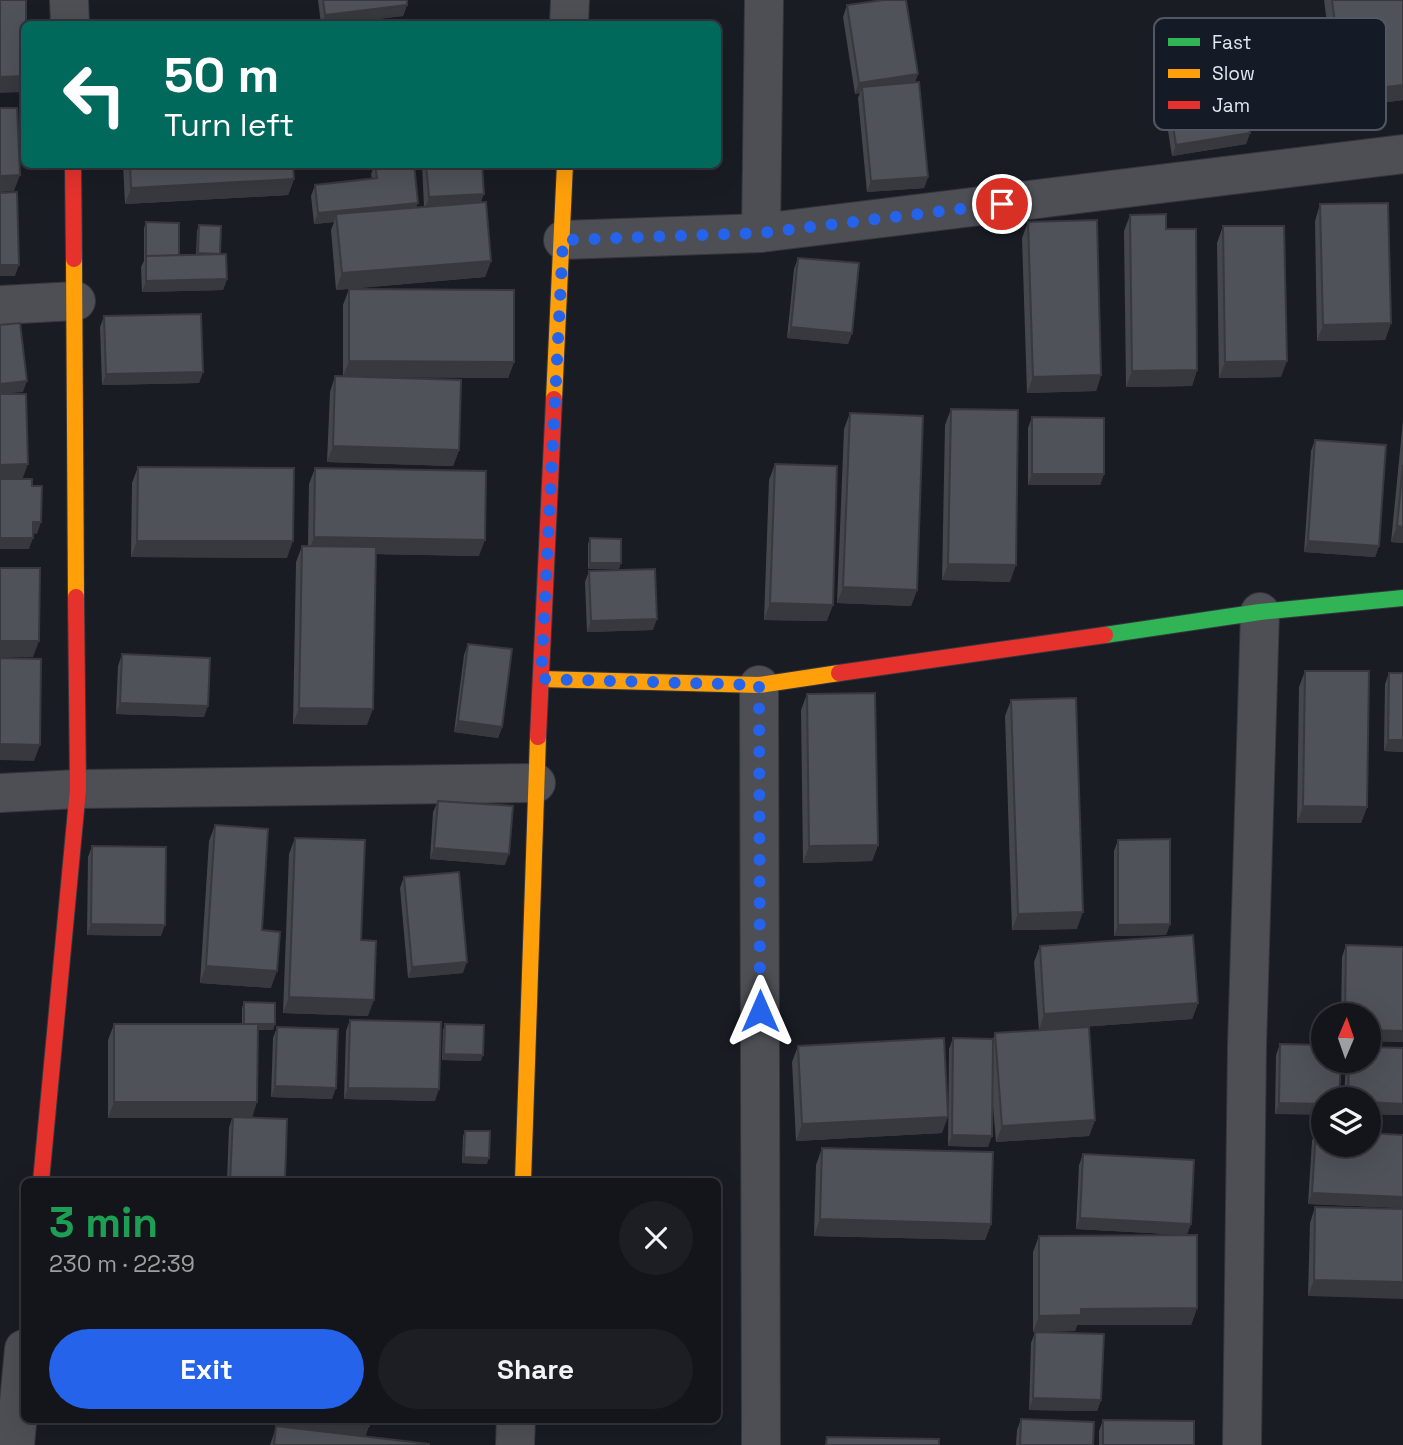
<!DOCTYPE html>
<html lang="en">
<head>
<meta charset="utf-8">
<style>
  body { margin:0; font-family:"Space Grotesk",sans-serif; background:#1c1e23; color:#f1f3f6; height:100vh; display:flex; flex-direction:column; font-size:26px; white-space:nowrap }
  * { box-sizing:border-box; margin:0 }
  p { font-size:23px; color:#9d9fa2 }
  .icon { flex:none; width:38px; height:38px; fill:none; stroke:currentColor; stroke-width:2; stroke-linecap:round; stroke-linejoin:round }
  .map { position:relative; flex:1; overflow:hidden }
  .panel { position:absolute; left:21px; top:1178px; width:700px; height:245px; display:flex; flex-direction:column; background:#13151a; border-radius:10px; box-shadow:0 7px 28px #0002,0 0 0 2px #323439 }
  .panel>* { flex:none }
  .banner { position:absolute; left:21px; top:21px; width:700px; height:147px; border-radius:10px; box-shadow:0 7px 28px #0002,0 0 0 2px #323439; background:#00695c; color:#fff; overflow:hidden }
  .needle { width:46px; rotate:2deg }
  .tools { position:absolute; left:1311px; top:1003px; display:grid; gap:14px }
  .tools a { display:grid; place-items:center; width:70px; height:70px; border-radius:50%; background:#13151a; box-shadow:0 7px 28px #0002,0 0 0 2px #323439; font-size:35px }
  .pin { position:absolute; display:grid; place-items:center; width:60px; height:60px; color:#fff; margin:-30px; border:4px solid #fff; border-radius:50%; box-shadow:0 2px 7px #0007 }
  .me { position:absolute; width:77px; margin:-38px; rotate:0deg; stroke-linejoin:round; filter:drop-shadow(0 0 5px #0008) }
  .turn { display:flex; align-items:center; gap:24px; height:147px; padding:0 28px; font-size:32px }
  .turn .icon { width:91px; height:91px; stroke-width:2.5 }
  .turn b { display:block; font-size:49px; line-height:60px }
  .round { display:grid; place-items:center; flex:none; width:74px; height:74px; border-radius:37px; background:#1c1e23 }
  .head { display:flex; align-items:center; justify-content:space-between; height:119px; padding:0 28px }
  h1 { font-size:42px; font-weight:600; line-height:52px; color:#1e9e55 }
  .action { display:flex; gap:14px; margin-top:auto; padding:14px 28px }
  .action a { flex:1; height:80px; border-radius:42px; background:#2563eb; color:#fff; font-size:28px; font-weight:600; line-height:80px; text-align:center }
  .action a+a { background:#1c1e23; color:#f1f3f6 }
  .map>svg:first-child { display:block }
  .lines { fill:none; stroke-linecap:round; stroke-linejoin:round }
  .street-casing { stroke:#35373d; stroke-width:40 }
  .fast-casing { stroke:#35373d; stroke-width:18 }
  .slow-casing { stroke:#35373d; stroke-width:18 }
  .jam-casing { stroke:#35373d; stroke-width:18 }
  .street { stroke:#4d4f55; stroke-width:38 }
  .fast { stroke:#30b455; stroke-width:16 }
  .slow { stroke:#ff9f0a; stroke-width:16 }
  .jam { stroke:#e5322d; stroke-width:16 }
  .wall { fill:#44474c }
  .shaded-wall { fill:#37393e }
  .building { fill:#4f5258; stroke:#37393e; stroke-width:2 }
  .route { stroke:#2563eb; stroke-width:12; stroke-dasharray:0 21.6 }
  .key { fill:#151a27; stroke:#525763; stroke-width:2 }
  .key-label { font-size:19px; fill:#e1e5ee }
</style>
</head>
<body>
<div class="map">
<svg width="1403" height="1445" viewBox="0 0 1403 1445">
  <rect width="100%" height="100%" fill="#191c23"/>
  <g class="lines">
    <g class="street-casing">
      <path id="street" d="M 69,0 L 70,24
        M 569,24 L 570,0
        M 761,233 L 764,0
        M 563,240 L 761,233 L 1403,154
        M 0,305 L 76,301
        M 759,685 L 761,1445
        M 0,793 L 78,789 L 536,783
        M 15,1445 L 24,1349
        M 515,1445 L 516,1419
        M 1242,1445 L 1247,1046 L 1260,612"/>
    </g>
    <g class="fast-casing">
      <path id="fast" d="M 1105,635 L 1260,612 L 1403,598"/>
    </g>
    <g class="slow-casing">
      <path id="slow" d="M 74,259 L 76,597
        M 554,399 L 565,164
        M 541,679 L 759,685 L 839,673
        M 523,1181 L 538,737"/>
    </g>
    <g class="jam-casing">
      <path id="jam" d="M 73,164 L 74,259
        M 839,673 L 1105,635
        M 538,737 L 554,399
        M 41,1181 L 78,789 L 76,597"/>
    </g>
    <use href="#street" class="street"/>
    <use href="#fast" class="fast"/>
    <use href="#slow" class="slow"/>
    <use href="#jam" class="jam"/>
  </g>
  <path class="wall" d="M 318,0 L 407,0 L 407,5 L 403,16 L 335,24 L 321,24 Z
    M 1324,0 L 1403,0 L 1403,100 L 1380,103 L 1378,90 L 1373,104 L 1338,108 Z
    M 847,5 L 915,83 L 928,177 L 924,188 L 867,192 L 858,98 L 860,93 L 855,94 L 843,17 Z
    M 1161,50 L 1250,133 L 1246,144 L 1172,156 L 1157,61 Z
    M 123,164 L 293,164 L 294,179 L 288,195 L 125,204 Z
    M 375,164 L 414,164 L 416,208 L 424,207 L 422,164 L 482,164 L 481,202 L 491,261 L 485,277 L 336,290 L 331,230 L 334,222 L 314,224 L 311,196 L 315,185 L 372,179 L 371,174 Z
    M 1320,204 L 1391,323 L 1385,340 L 1317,341 L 1315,221 Z
    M 1130,215 L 1166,229 L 1197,370 L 1192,386 L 1126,387 L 1124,231 Z
    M 146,222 L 179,255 L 196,255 L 197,231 L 199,225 L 220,254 L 227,279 L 223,290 L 142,292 L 141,267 L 144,261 L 144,228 Z
    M 1028,222 L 1101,375 L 1096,391 L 1027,393 L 1022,238 Z
    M 1223,226 L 1281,377 L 1219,378 L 1217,243 Z
    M 798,258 L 852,333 L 848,344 L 787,338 L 794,269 Z
    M 349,289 L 514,362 L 508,378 L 383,377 L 459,450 L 453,466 L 327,462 L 330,392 L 335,376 L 343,376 L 343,305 Z
    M 104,316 L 203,372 L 199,383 L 102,385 L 100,327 Z
    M 951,409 L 1010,582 L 942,580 L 945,425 Z
    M 850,413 L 917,590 L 911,606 L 837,603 L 844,429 Z
    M 1032,417 L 1104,474 L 1100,485 L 1028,485 L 1028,428 Z
    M 1403,420 L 1403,543 L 1391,542 Z
    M 1315,440 L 1379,546 L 1375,557 L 1304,552 L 1311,451 Z
    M 775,464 L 827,621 L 764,620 L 769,480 Z
    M 138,467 L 287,558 L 131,557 L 132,483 Z
    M 315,468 L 479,556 L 376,554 L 367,725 L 293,724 L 296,562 L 302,546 L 308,546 L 309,484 Z
    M 590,538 L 619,569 L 588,569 L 588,544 Z
    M 589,571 L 653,630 L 587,632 L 585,582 Z
    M 468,644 L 502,727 L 498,738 L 454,732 L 464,655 Z
    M 122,654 L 204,717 L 116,714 L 118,666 Z
    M 1305,671 L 1367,807 L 1361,823 L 1297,823 L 1299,687 Z
    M 1389,673 L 1403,673 L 1403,752 L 1384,751 L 1385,684 Z
    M 807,694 L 878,845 L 872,861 L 803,863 L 801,710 Z
    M 1011,700 L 1077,929 L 1012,930 L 1005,716 Z
    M 438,801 L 505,865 L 430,859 L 433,812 Z
    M 215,825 L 262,930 L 271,988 L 200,983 L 209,841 Z
    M 295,838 L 361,940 L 368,1016 L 283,1013 L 289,854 Z
    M 1118,840 L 1170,924 L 1166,935 L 1114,936 L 1114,851 Z
    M 92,846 L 161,936 L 87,935 L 88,857 Z
    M 404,877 L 463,973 L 408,978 L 400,888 Z
    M 1346,945 L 1403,947 L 1403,1042 L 1368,1041 L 1368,1015 L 1341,1015 L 1342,957 Z
    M 1040,946 L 1198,1003 L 1192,1019 L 1039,1030 L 1034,962 Z
    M 244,1002 L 275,1024 L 273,1030 L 258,1030 L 252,1118 L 285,1181 L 227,1181 L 229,1128 L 232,1118 L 108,1118 L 108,1040 L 114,1024 L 242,1024 L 242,1008 Z
    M 350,1020 L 435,1101 L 344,1099 L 346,1031 Z
    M 445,1024 L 481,1061 L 442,1060 L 443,1030 Z
    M 277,1027 L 332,1099 L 271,1097 L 273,1038 Z
    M 995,1033 L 1095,1120 L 1089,1136 L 996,1142 L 992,1094 L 988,1147 L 948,1146 L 949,1049 L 953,1038 L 993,1039 Z
    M 1280,1044 L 1339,1099 L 1275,1114 L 1276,1055 Z
    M 798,1046 L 942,1133 L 796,1141 L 792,1062 Z
    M 1403,1048 L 1403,1115 L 1368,1114 L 1368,1099 L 1344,1099 L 1346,1060 L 1368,1060 Z
    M 1316,1130 L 1403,1208 L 1308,1204 L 1312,1141 Z
    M 465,1131 L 487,1164 L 462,1163 L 463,1136 Z
    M 822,1148 L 991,1224 L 985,1240 L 814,1236 L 816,1165 Z
    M 1083,1154 L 1187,1235 L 1197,1308 L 1191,1325 L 1077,1325 L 1075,1331 L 1033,1332 L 1033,1252 L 1039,1236 L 1186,1235 L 1076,1229 L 1079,1165 Z
    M 1315,1207 L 1403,1209 L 1308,1296 L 1310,1223 Z
    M 1035,1332 L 1101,1400 L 1097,1411 L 1029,1410 L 1031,1343 Z
    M 276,1419 L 370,1419 L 369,1426 L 365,1437 L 429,1445 L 270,1445 L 276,1428 Z
    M 1021,1419 L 1093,1445 L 1016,1445 L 1017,1430 Z
    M 1103,1420 L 1194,1445 L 1099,1445 L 1099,1431 Z"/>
  <path class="shaded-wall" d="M 407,5 L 403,16 L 335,24 L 322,24 L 325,15 Z
    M 1382,59 L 1376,75 L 1375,60 Z
    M 918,74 L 914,86 L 862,87 L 860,93 L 855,94 L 859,83 Z
    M 24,76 L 24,85 L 22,92 L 0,93 L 0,77 Z
    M 1403,85 L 1403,100 L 1380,103 L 1386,87 Z
    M 1379,88 L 1373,104 L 1338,108 L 1344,92 Z
    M 1250,133 L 1246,144 L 1172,156 L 1176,145 Z
    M 20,175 L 14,191 L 0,192 L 0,176 Z
    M 928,177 L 924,188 L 867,192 L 871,181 Z
    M 294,179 L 288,195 L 125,204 L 131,188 Z
    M 484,194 L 480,205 L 425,208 L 429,197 Z
    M 418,203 L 414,214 L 336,214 L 334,222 L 314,224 L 318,213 Z
    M 491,261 L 485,277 L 336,290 L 342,273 Z
    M 0,265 L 19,265 L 15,276 L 0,276 Z
    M 227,279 L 223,290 L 142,292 L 146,281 Z
    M 1391,323 L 1385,340 L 1317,341 L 1323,325 Z
    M 791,327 L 852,333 L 848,344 L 787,338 Z
    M 349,361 L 514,362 L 508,378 L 343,377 Z
    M 1287,361 L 1281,377 L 1219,378 L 1225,362 Z
    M 1197,370 L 1192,386 L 1126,387 L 1132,371 Z
    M 203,372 L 199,383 L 102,385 L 106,374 Z
    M 1101,375 L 1096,391 L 1027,393 L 1033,377 Z
    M 27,381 L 23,392 L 0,394 L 0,384 Z
    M 333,446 L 459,450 L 453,466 L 327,462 Z
    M 28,464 L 22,480 L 0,481 L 0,465 Z
    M 1032,474 L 1104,474 L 1100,485 L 1028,485 Z
    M 33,522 L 41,522 L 37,534 L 29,533 Z
    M 1397,526 L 1403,527 L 1403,543 L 1391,542 Z
    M 314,537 L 485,540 L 479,556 L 308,553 Z
    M 0,538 L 33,538 L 29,549 L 0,549 Z
    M 137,541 L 293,541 L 287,558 L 131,557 Z
    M 1308,541 L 1379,546 L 1375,557 L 1304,552 Z
    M 590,563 L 621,563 L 619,569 L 588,569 Z
    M 948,564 L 1016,565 L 1010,582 L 942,580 Z
    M 843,587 L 917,590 L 911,606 L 837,603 Z
    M 770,603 L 833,605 L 827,621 L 764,620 Z
    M 657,619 L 653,630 L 587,632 L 591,621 Z
    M 0,641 L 39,641 L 33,657 L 0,657 Z
    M 120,703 L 208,706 L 204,717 L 116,714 Z
    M 299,708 L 373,709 L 367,725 L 293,724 Z
    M 458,721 L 502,727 L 498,738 L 454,732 Z
    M 1388,740 L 1403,740 L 1403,752 L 1384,751 Z
    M 0,744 L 40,745 L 34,761 L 0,760 Z
    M 1303,806 L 1367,807 L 1361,823 L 1297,823 Z
    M 878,845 L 872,861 L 803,863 L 809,846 Z
    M 434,848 L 509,854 L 505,865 L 430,859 Z
    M 1083,912 L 1077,929 L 1012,930 L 1018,914 Z
    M 91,924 L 165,925 L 161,936 L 87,935 Z
    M 1170,924 L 1166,935 L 1114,936 L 1118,925 Z
    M 467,962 L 463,973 L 408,978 L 412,967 Z
    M 206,966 L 277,971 L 271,988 L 200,983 Z
    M 289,997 L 374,1000 L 368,1016 L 283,1013 Z
    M 1198,1003 L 1192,1019 L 1039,1030 L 1044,1014 Z
    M 244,1024 L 275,1024 L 273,1030 L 242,1029 Z
    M 1368,1030 L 1403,1031 L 1403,1042 L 1368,1041 Z
    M 444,1054 L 483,1055 L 481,1061 L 442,1060 Z
    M 275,1086 L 336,1088 L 332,1099 L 271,1097 Z
    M 348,1088 L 439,1089 L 435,1101 L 344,1099 Z
    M 114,1102 L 257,1102 L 252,1118 L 108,1118 Z
    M 1368,1102 L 1403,1104 L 1403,1115 L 1368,1114 Z
    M 1279,1103 L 1323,1104 L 1323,1115 L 1275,1114 Z
    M 948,1117 L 942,1133 L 796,1141 L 802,1124 Z
    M 1095,1120 L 1089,1136 L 996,1142 L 1002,1126 Z
    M 952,1135 L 992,1136 L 988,1147 L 948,1146 Z
    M 464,1157 L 489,1158 L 487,1164 L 462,1163 Z
    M 1312,1193 L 1403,1197 L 1403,1208 L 1308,1204 Z
    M 1080,1218 L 1191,1224 L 1187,1235 L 1076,1229 Z
    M 820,1219 L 991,1224 L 985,1240 L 814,1236 Z
    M 1314,1280 L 1403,1282 L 1403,1299 L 1308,1296 Z
    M 1197,1308 L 1191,1325 L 1077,1325 L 1075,1331 L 1033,1332 L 1039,1316 L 1081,1309 Z
    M 1033,1398 L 1101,1400 L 1097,1411 L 1029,1410 Z
    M 279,1419 L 305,1419 L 369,1426 L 365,1437 L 275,1428 Z"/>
  <path class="building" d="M 0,0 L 26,0 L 26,24 L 24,24 L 24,76 L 0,77 Z
    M 323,0 L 407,0 L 407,5 L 325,15 Z
    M 884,0 L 906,0 L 918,74 L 859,83 L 847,5 Z
    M 1332,0 L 1403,0 L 1403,85 L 1386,87 L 1382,59 L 1375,60 L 1379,88 L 1344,92 Z
    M 474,20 L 474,24 L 416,24 Z
    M 1235,38 L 1250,133 L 1176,145 L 1161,50 Z
    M 919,82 L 928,177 L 871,181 L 862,87 Z
    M 0,108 L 17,108 L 20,175 L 0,176 Z
    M 130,164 L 293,164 L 294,179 L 131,188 Z
    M 375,164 L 414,164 L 418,203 L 318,213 L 315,185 L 377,178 Z
    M 426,164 L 482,164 L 484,194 L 429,197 Z
    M 17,192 L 19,265 L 0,265 L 0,193 Z
    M 486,202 L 491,261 L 342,273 L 336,214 Z
    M 1388,203 L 1391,323 L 1323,325 L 1320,204 Z
    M 1166,214 L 1166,229 L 1196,229 L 1197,370 L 1132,371 L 1130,215 Z
    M 1097,220 L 1101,375 L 1033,377 L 1028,222 Z
    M 146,222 L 179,223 L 179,255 L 146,256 Z
    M 199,225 L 221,226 L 220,254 L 198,253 Z
    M 1223,226 L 1284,226 L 1287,361 L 1225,362 Z
    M 226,254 L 227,279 L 146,281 L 146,256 Z
    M 798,258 L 859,263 L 852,333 L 791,327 Z
    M 349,289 L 514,290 L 514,362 L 349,361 Z
    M 201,314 L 203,372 L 106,374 L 104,316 Z
    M 20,323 L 27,381 L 0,384 L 0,325 Z
    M 335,376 L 461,380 L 459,450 L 333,446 Z
    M 0,394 L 26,394 L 28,464 L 0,465 Z
    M 951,409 L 1018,410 L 1016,565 L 948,564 Z
    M 850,413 L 923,416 L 917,590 L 843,587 Z
    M 1032,417 L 1104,418 L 1104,474 L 1032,474 Z
    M 1315,440 L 1386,445 L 1379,546 L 1308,541 Z
    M 775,464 L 837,466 L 833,605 L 770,603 Z
    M 1403,465 L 1403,527 L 1397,526 Z
    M 138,467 L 294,468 L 293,541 L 137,541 Z
    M 315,468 L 486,471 L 485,540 L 314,537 Z
    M 0,479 L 32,479 L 32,486 L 42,486 L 41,522 L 33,522 L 33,538 L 0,538 Z
    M 590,538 L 621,539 L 621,563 L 590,563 Z
    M 302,546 L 376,547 L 373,709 L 299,708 Z
    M 0,568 L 40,568 L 39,641 L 0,641 Z
    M 655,569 L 657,619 L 591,621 L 589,571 Z
    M 468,644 L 512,649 L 502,727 L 458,721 Z
    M 122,654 L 210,658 L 208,706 L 120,703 Z
    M 0,658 L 41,659 L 40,745 L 0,744 Z
    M 1305,671 L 1369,671 L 1367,807 L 1303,806 Z
    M 1389,673 L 1403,673 L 1403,740 L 1388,740 Z
    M 875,693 L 878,845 L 809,846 L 807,694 Z
    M 1076,698 L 1083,912 L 1018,914 L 1011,700 Z
    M 438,801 L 513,806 L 509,854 L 434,848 Z
    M 215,825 L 268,829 L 262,930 L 280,932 L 277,971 L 206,966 Z
    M 295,838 L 365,840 L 361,940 L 376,941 L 374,1000 L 289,997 Z
    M 1170,839 L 1170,924 L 1118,925 L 1118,840 Z
    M 92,846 L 166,847 L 165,925 L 91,924 Z
    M 459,872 L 467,962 L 412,967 L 404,877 Z
    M 1193,935 L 1198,1003 L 1044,1014 L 1040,946 Z
    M 1346,945 L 1403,947 L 1403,1031 L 1368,1030 L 1368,1015 L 1345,1015 Z
    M 244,1002 L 275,1003 L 275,1024 L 244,1024 Z
    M 350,1020 L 441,1022 L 439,1089 L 348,1088 Z
    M 114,1024 L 258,1024 L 257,1102 L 114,1102 Z
    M 445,1024 L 484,1025 L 483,1055 L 444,1054 Z
    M 277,1027 L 338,1029 L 336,1088 L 275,1086 Z
    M 1089,1027 L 1095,1120 L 1002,1126 L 995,1033 Z
    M 944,1038 L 948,1117 L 802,1124 L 798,1046 Z
    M 953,1038 L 993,1039 L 992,1136 L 952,1135 Z
    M 1280,1044 L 1323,1045 L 1323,1060 L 1341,1060 L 1339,1099 L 1323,1099 L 1323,1104 L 1279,1103 Z
    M 1368,1047 L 1403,1048 L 1403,1104 L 1368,1102 L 1368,1099 L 1348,1099 L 1349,1060 L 1368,1060 Z
    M 233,1117 L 287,1119 L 285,1181 L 230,1181 Z
    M 1316,1130 L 1323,1130 L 1323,1144 L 1368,1144 L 1368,1133 L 1403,1135 L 1403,1197 L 1312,1193 Z
    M 465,1131 L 490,1131 L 489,1158 L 464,1157 Z
    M 822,1148 L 993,1152 L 991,1224 L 820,1219 Z
    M 1083,1154 L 1194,1160 L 1191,1224 L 1080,1218 Z
    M 1315,1207 L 1403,1209 L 1403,1282 L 1314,1280 Z
    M 1197,1235 L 1197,1308 L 1081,1309 L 1081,1315 L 1039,1316 L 1039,1236 Z
    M 1035,1332 L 1104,1334 L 1101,1400 L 1033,1398 Z
    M 305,1419 L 370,1419 L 369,1426 Z
    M 1021,1419 L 1094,1422 L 1093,1445 L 1020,1445 Z
    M 1103,1420 L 1194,1421 L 1194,1445 L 1103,1445 Z
    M 276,1426 L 429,1444 L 429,1445 L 274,1445 Z
    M 827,1437 L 939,1439 L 939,1445 L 826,1445 Z"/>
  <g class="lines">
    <path class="route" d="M 760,1011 L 759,685 L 541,679 L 563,240 L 761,233 L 1002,204"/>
  </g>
  <rect x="1154" y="18" width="232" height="112" rx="10" class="key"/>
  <rect x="1168" y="38" width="32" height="8" fill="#30b455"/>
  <rect x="1168" y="69" width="32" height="9" fill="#ff9f0a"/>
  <rect x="1168" y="101" width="32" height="8" fill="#e5322d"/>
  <g class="key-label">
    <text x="1212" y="49">Fast</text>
    <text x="1212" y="80">Slow</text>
    <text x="1212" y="112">Jam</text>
  </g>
</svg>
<div class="tools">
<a><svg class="needle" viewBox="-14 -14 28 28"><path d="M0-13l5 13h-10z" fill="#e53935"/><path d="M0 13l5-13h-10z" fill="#9d9fa2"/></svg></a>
<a><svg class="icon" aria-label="layers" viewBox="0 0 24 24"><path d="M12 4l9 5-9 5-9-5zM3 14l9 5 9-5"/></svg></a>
</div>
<div class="pin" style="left:1002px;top:204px;background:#d93025"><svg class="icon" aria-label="arrive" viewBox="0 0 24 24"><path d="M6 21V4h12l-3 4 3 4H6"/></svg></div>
<svg class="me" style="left:760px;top:1011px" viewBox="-20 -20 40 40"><path d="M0-17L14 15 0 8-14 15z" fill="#2563eb" stroke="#fff" stroke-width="4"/></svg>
<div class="banner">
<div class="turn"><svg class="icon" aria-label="left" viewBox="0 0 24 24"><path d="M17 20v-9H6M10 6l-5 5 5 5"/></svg><div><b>50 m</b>Turn left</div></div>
</div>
<section class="panel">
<div class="head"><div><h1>3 min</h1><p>230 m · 22:39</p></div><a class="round"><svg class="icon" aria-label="close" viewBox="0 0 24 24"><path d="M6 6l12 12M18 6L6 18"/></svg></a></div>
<div class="action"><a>Exit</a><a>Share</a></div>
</section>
</div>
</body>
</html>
